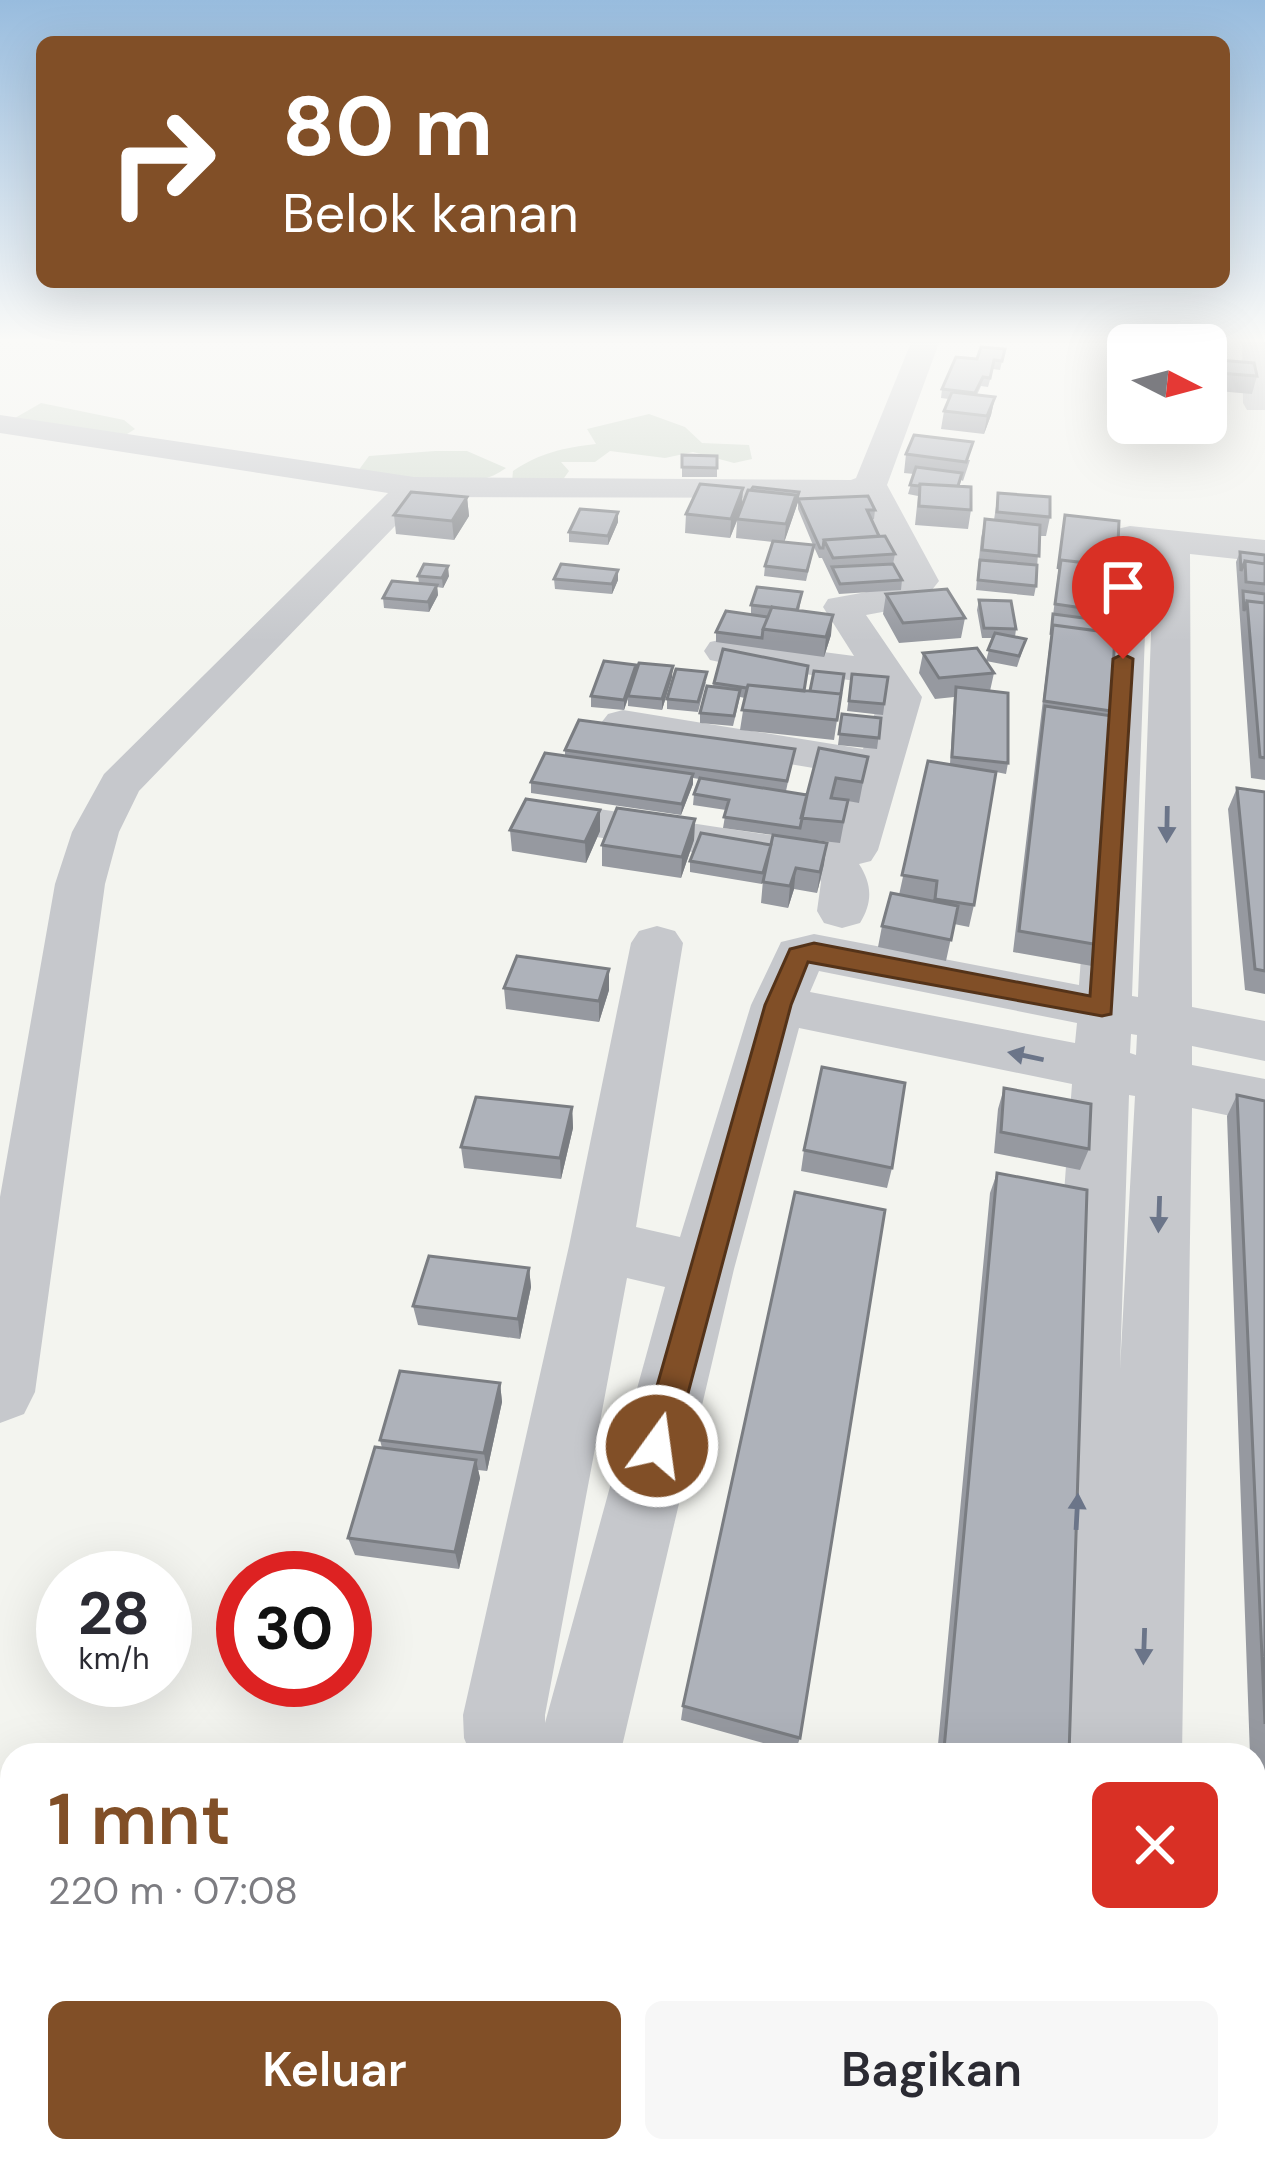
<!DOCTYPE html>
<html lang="id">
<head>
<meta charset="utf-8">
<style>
  body { margin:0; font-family:"DM Sans",sans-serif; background:#f7f7f7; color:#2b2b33; height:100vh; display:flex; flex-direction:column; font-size:45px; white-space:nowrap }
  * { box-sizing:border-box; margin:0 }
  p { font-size:39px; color:#7c7c81 }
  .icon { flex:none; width:66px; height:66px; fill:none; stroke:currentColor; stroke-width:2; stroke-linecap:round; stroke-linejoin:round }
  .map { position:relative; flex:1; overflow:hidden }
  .side { position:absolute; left:0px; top:1743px; width:1266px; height:420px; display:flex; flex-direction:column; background:#fff; border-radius:36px 36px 0 0; box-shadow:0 12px 48px #0002 }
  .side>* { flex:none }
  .guide { position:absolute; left:36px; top:36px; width:1194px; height:252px; border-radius:18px; box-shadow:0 12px 48px #0002; background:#814f27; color:#fff; overflow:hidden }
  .needle { width:78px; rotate:96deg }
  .buttons { position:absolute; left:1107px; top:324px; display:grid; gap:24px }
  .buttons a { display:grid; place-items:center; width:120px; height:120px; border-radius:18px; background:#fff; box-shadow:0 12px 48px #0002; font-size:60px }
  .speed { position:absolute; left:36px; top:1551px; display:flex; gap:24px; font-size:60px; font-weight:700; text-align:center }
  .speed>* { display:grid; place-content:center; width:156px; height:156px; border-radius:50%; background:#fff; box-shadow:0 12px 48px #0002; line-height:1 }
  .speed small { font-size:30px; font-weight:400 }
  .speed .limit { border:18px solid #d22; background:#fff; color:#111 }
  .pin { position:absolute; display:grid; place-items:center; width:102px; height:102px; color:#fff; margin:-123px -51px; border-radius:50% 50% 50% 0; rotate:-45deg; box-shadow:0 0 12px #0007 }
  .pin .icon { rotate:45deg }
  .me { position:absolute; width:132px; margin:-66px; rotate:14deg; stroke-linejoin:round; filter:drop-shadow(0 0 9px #0008) }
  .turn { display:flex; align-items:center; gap:42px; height:252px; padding:0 48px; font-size:54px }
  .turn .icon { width:156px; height:156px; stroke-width:2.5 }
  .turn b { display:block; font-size:84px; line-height:102px }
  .round { display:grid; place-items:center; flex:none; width:126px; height:126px; border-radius:18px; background:#f7f7f7 }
  .headline { display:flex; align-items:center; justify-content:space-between; height:204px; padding:0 48px }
  h1 { font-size:72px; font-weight:600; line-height:90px; color:#814f27 }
  .button { display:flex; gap:24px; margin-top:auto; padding:24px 48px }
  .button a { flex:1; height:138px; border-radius:18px; background:#814f27; color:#fff; font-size:48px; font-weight:600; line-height:138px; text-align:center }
  .button a+a { background:#f7f7f7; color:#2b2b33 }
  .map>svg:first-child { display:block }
  .green { fill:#d2dbd0 }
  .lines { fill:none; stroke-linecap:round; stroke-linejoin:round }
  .minor { fill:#c6c8cc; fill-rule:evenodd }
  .wall { fill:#9699a0; fill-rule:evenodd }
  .shaded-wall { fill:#7a7d82 }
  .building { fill:#aeb2ba; stroke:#7a7d82; stroke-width:3 }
  .oneway { fill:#6b7589 }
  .route { fill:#814f27; stroke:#543319; stroke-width:3 }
</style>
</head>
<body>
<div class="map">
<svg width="1265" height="2163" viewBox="0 0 1265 2163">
  <rect width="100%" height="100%" fill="#f3f4ef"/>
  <path class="green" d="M 41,403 L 124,420 L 135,429 L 124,436 L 15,418 Z
    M 649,414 L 685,427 L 702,443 L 749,445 L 752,459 L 734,463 L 693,452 L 665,458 L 610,451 L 595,462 L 561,462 L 569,471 L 562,481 L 512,482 L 513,471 C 542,452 563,448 596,444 L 587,429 Z
    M 435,451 L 467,451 L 506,468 C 467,497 402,478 358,471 L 369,456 Z"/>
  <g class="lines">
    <path class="minor" d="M 912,340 L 940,340 L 887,485 L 939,581 L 920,605 L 866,615 L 922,697 L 878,850 L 871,861 L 859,864 C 872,884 873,902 860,923 L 842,928 L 824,923 L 817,911 L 821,882 L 815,872 L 540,828 L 524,824 L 517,814 L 524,804 L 540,800 L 822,843 L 833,840 L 855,775 L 623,736 L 608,732 L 601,723 L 608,714 L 623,710 L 863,749 L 880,697 L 871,683 L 724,663 L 710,660 L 704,651 L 710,642 L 724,639 L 854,656 L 823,607 L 828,599 L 894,587 L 901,580 L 860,498 L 423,497 L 139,791 L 119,832 L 105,884 L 35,1392 L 24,1414 L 0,1423 L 0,1197 L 55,884 L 72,832 L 104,774 L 388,493 L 0,433 L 0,415 L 414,477 L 851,480 L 856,478 Z
      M 1242,340 L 1265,340 L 1265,410 L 1247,410 L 1243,403 Z
      M 1130,526 L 1265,540 L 1265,562 L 1190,554 L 1192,1007 L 1265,1021 L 1265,1061 L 1192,1046 L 1192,1065 L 1265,1079 L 1265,1123 L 1192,1108 L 1182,1755 L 1023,1755 L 1072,1084 L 799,1028 L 734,1269 L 620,1755 L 471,1755 L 464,1738 L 463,1715 L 569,1246 L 631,943 L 639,931 L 657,926 L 675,931 L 683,943 L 636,1227 L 680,1237 L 751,1005 L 781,942 L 814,934 L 1079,985 L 1112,537 L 1117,529 ZM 1148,550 L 1154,550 L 1138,997 L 1132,996 ZM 819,971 L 1077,1023 L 1075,1043 L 810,992 ZM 1131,1034 L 1137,1035 L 1136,1055 L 1130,1053 ZM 1129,1095 L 1135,1096 L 1120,1369 ZM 627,1278 L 665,1287 L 545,1723 L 545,1715 Z
      M 1254,1946 L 1265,1949 L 1265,2041 L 1254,2038 Z
      M 408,2151 L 506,2151 L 502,2163 L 404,2163 Z
      M 1029,2151 L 1127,2151 L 1126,2163 L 1028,2163 Z"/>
  </g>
  <path class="wall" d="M 1171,340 L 1216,340 L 1215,343 Z
    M 1005,349 L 1000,370 L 993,369 L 988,387 L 981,386 L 977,395 L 995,397 L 991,415 L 984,434 L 941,429 L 944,411 L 949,399 L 941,398 L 942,389 L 977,359 Z
    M 1206,359 L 1257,376 L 1252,394 L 1206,390 Z
    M 906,454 L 970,460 L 963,481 L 961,480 L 959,486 L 971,510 L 968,529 L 915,525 L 918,496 L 908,494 L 914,474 L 904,473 Z
    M 682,455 L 717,456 L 717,477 L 682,477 Z
    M 998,493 L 1050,517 L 1046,536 L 1039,536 L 1036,586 L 1034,596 L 976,590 L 981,538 L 985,519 L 994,520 Z
    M 467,497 L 469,516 L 454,540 L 396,534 L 394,515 Z
    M 799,499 L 875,510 L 874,519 L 872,520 L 879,536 L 895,554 L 893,564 L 902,580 L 901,590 L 839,594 L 822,558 L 819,558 L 814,547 L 806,581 L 764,576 L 765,566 L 773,542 L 736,538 L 737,521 L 730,538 L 685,533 L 686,514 ZM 798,502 L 798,509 L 813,545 L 784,542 Z
    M 618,512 L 618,522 L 608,545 L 569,542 L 569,532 Z
    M 1065,515 L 1117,566 L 1117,613 L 1114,622 L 1099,945 L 1092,966 L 1013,952 Z
    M 1240,552 L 1265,555 L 1265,780 L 1251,778 L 1236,562 Z
    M 418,576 L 449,576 L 443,588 L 437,587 L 438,595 L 429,612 L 384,608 L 383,598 L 419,583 Z
    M 554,579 L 618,580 L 612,594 L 555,589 Z
    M 802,592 L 799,611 L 831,635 L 824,657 L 716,642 L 716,632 L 751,614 L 751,605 Z
    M 886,594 L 965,618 L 961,638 L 899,643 L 883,614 Z
    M 979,600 L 1016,629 L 1015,637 L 1023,649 L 1017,667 L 986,661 L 994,673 L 990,691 L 1008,763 L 1006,774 L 996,772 L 974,905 L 969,927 L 954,924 L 946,961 L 878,947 L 882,926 L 899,895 L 928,761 L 950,764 L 954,697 L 935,699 L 919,673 L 923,653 L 986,661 L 992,638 L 982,638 L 977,610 Z
    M 635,673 L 672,677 L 662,710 L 628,706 L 628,699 L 624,710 L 591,707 L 591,696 Z
    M 844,674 L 834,740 L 740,730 L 745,698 L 740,697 L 733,726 L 700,723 L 700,713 L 714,683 L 810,691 Z
    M 852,674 L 888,677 L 883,715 L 847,711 Z
    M 706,682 L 698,712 L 667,709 L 667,699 Z
    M 842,714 L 881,718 L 877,749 L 838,745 Z
    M 795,749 L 786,791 L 807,795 L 868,757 L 859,803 L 848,801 L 840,843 L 797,838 L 824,864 L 817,893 L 794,889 L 788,908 L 761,903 L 763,880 L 762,884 L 690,872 L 690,861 L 771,845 L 773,835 L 723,828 L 726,810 L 693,805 L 694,794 L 699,779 L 693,778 L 693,784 L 681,815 L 531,793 L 531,782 L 565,756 L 565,750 Z
    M 1237,788 L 1265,792 L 1265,994 L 1245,990 L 1228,809 Z
    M 695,819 L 694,840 L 681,878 L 602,866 L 602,845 Z
    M 510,830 L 600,831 L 586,863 L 512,851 Z
    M 504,988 L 609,990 L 599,1022 L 506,1009 Z
    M 1004,1088 L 1089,1149 L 1080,1170 L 994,1153 L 998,1109 Z
    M 1237,1095 L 1265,1101 L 1265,1859 L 1254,1856 L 1254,1755 L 1250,1755 L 1227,1116 Z
    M 572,1107 L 573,1128 L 561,1179 L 464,1168 L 461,1147 Z
    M 804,1150 L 892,1168 L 887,1188 L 801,1171 Z
    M 997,1173 L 1069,1755 L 937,1755 L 990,1193 Z
    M 529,1268 L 531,1287 L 520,1339 L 418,1325 L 413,1306 Z
    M 500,1383 L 502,1402 L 487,1471 L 478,1470 L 480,1478 L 459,1569 L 355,1555 L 348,1538 L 382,1448 L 380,1440 Z
    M 683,1706 L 800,1738 L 795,1752 L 681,1720 Z
    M 284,2151 L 360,2151 L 357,2163 L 347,2163 Z
    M 620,2151 L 784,2151 L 782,2163 L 663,2163 Z
    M 853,2151 L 1009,2151 L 1008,2163 L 852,2163 Z"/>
  <path class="shaded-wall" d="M 995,397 L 991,415 L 984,434 L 987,416 Z
    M 743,488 L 742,507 L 730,538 L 731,519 Z
    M 799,492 L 798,502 L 784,543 L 786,524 L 796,495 Z
    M 467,497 L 469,516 L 454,540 L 452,521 Z
    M 618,512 L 618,522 L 608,545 L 608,536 Z
    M 448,566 L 449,576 L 443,588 L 442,578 Z
    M 618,570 L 618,580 L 612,594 L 612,584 Z
    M 437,585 L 438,595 L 429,612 L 428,602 Z
    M 833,615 L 831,635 L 824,657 L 826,637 Z
    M 636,665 L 635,675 L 624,710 L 624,700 Z
    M 673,666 L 672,677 L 662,710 L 662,699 Z
    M 693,774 L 693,784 L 681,815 L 682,804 Z
    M 600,810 L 600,831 L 586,863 L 585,842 Z
    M 695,819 L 694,840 L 681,878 L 682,857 Z
    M 827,843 L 824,864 L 817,893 L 820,872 Z
    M 796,868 L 794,889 L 788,908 L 790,886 Z
    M 609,969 L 609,990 L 599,1022 L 599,1001 Z
    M 572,1107 L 573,1128 L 561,1179 L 560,1158 Z
    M 529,1268 L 531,1287 L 520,1339 L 518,1319 Z
    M 500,1383 L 502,1402 L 487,1471 L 484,1453 Z
    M 476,1460 L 480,1478 L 459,1569 L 455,1552 Z
    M 351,2151 L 360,2151 L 357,2163 L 348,2162 Z"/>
  <path class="building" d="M 981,347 L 1005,349 L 1002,361 L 994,360 L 990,378 L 983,377 L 975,393 L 942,389 L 956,357 L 977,359 Z
    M 1206,359 L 1254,363 L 1257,376 L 1206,372 Z
    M 952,392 L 995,397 L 987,416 L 944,411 Z
    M 914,435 L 973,442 L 966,462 L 906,454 Z
    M 682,455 L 717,456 L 717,468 L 682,467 Z
    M 916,467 L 962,473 L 958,486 L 920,484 L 919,486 L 910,485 Z
    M 700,484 L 743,488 L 731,519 L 686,514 Z
    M 920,484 L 971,487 L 971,510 L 919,506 Z
    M 753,487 L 799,492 L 795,504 L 796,495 L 751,490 Z
    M 748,490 L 796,495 L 786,524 L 737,519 Z
    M 411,492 L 467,497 L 452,521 L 394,515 Z
    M 998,493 L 1050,497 L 1050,517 L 997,512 Z
    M 868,496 L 875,510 L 867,510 L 879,536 L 824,540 L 823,548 L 820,548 L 798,499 Z
    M 580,509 L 618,512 L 608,536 L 569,532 Z
    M 1065,515 L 1119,521 L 1117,566 L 1061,560 L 1058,569 Z
    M 985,519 L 1040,525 L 1039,556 L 982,550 Z
    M 885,536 L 895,554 L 833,558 L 824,540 Z
    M 773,541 L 814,545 L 807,571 L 765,566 Z
    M 1240,552 L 1265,555 L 1265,564 L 1245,561 L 1241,571 Z
    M 980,560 L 1037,565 L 1036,586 L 978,580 Z
    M 1061,560 L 1119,567 L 1117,613 L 1055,604 Z
    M 1245,561 L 1265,564 L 1265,584 L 1246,582 Z
    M 424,564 L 448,566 L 442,578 L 418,576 Z
    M 561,564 L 618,570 L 612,584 L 554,579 Z
    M 893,564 L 902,580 L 840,584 L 832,567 Z
    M 392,581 L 437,585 L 428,602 L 383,598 Z
    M 757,587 L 802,592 L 797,610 L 751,605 Z
    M 947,589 L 965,618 L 903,623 L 886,594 Z
    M 1243,591 L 1265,594 L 1265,603 L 1247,601 L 1244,611 Z
    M 979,600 L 1011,601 L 1016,629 L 984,628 Z
    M 1247,601 L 1265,603 L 1265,758 L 1260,757 Z
    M 772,607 L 833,615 L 826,637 L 763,629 Z
    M 726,611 L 768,617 L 763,629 L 762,638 L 716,632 Z
    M 1053,614 L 1114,622 L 1113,633 L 1053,625 L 1051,635 Z
    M 1053,625 L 1115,633 L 1111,711 L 1044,701 Z
    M 995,633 L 1026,639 L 1019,656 L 988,650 Z
    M 977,648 L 994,673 L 939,678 L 923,653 Z
    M 723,649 L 808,666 L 804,691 L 748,685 L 747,688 L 714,683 Z
    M 604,661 L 636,665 L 624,700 L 591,696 Z
    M 639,663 L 673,666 L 662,699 L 628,696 Z
    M 676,669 L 707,672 L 698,702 L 667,699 Z
    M 814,671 L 844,674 L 840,700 L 841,694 L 810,691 Z
    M 852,674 L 888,677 L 884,704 L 849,701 Z
    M 748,685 L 841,694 L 837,720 L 742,710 Z
    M 707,686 L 740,690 L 734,716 L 700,713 Z
    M 956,687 L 1008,693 L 1008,763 L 952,757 Z
    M 1045,706 L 1112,716 L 1099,945 L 1019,931 Z
    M 842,714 L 881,718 L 879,738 L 839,734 Z
    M 579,720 L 795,749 L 787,781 L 565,750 Z
    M 819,748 L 868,757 L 862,782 L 836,778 L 831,798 L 848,800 L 843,822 L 801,818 Z
    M 545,753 L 693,774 L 682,804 L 531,782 Z
    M 928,761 L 996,772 L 974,905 L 935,899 L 937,881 L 902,875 Z
    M 700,778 L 807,795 L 800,828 L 724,817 L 729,800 L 694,794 Z
    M 1237,788 L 1265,792 L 1265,971 L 1255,969 Z
    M 526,799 L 600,810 L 585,842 L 510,830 Z
    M 617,808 L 695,819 L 682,857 L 602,845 Z
    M 701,833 L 771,845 L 763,873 L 690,861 Z
    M 773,835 L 827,843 L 820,872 L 796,868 L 790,886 L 763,882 Z
    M 891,893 L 958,906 L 951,940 L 882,926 Z
    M 517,956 L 609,969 L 599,1001 L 504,988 Z
    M 822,1067 L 905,1083 L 892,1168 L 804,1150 Z
    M 1004,1088 L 1091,1104 L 1089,1149 L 1001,1132 Z
    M 1237,1095 L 1265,1101 L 1265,1724 Z
    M 476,1097 L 572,1107 L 560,1158 L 461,1147 Z
    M 997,1173 L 1087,1190 L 1069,1755 L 966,1755 L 944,1749 Z
    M 795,1192 L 885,1210 L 800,1738 L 683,1706 Z
    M 429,1256 L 529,1268 L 518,1319 L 413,1306 Z
    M 400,1371 L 500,1383 L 484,1453 L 380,1440 Z
    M 375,1447 L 476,1460 L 455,1552 L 348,1538 Z
    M 293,2151 L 351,2151 L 348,2162 Z
    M 633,2151 L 784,2151 L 782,2163 L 676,2163 Z
    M 859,2151 L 1009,2151 L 1008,2163 L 858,2163 Z"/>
  <defs><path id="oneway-solid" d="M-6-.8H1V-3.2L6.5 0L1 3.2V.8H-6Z" transform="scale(3)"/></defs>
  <g class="oneway">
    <use href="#oneway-solid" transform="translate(1167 824) rotate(91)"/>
    <use href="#oneway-solid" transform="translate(1026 1056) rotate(-168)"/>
    <use href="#oneway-solid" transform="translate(1159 1214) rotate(92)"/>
    <use href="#oneway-solid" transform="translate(1077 1512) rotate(-87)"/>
    <use href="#oneway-solid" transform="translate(1144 1646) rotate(92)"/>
  </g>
  <linearGradient id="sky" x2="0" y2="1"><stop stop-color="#98bcde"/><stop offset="0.53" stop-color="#fafaf8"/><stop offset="1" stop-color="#fafaf8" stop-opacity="0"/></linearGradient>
  <rect width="1265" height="642" fill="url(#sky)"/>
  <path class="route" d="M 1123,654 L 1133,659 L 1111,1014 L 1102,1016 L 808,962 L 791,1005 L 674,1446 L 669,1457 L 657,1461 L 645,1457 L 640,1446 L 765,1005 L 790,949 L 814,943 L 1090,996 L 1113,659 Z"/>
</svg>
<div class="buttons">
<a><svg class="needle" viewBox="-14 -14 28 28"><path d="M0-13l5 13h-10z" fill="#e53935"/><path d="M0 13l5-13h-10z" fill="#7c7c81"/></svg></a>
</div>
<div class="speed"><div>28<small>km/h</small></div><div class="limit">30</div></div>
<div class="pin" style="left:1123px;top:659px;background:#d93025"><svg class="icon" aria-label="arrive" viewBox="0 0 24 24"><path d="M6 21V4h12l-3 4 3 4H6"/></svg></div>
<svg class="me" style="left:657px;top:1446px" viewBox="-20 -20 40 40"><circle r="17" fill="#814f27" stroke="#fff" stroke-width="3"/><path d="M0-11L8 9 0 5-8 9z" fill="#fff"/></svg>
<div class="guide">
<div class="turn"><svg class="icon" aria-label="right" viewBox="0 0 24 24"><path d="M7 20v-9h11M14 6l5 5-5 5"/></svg><div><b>80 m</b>Belok kanan</div></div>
</div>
<section class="side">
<div class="headline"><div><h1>1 mnt</h1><p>220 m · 07:08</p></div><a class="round" style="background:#d93025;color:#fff"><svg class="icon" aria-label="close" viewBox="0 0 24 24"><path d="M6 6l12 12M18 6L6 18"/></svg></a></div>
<div class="button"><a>Keluar</a><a>Bagikan</a></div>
</section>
</div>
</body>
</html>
